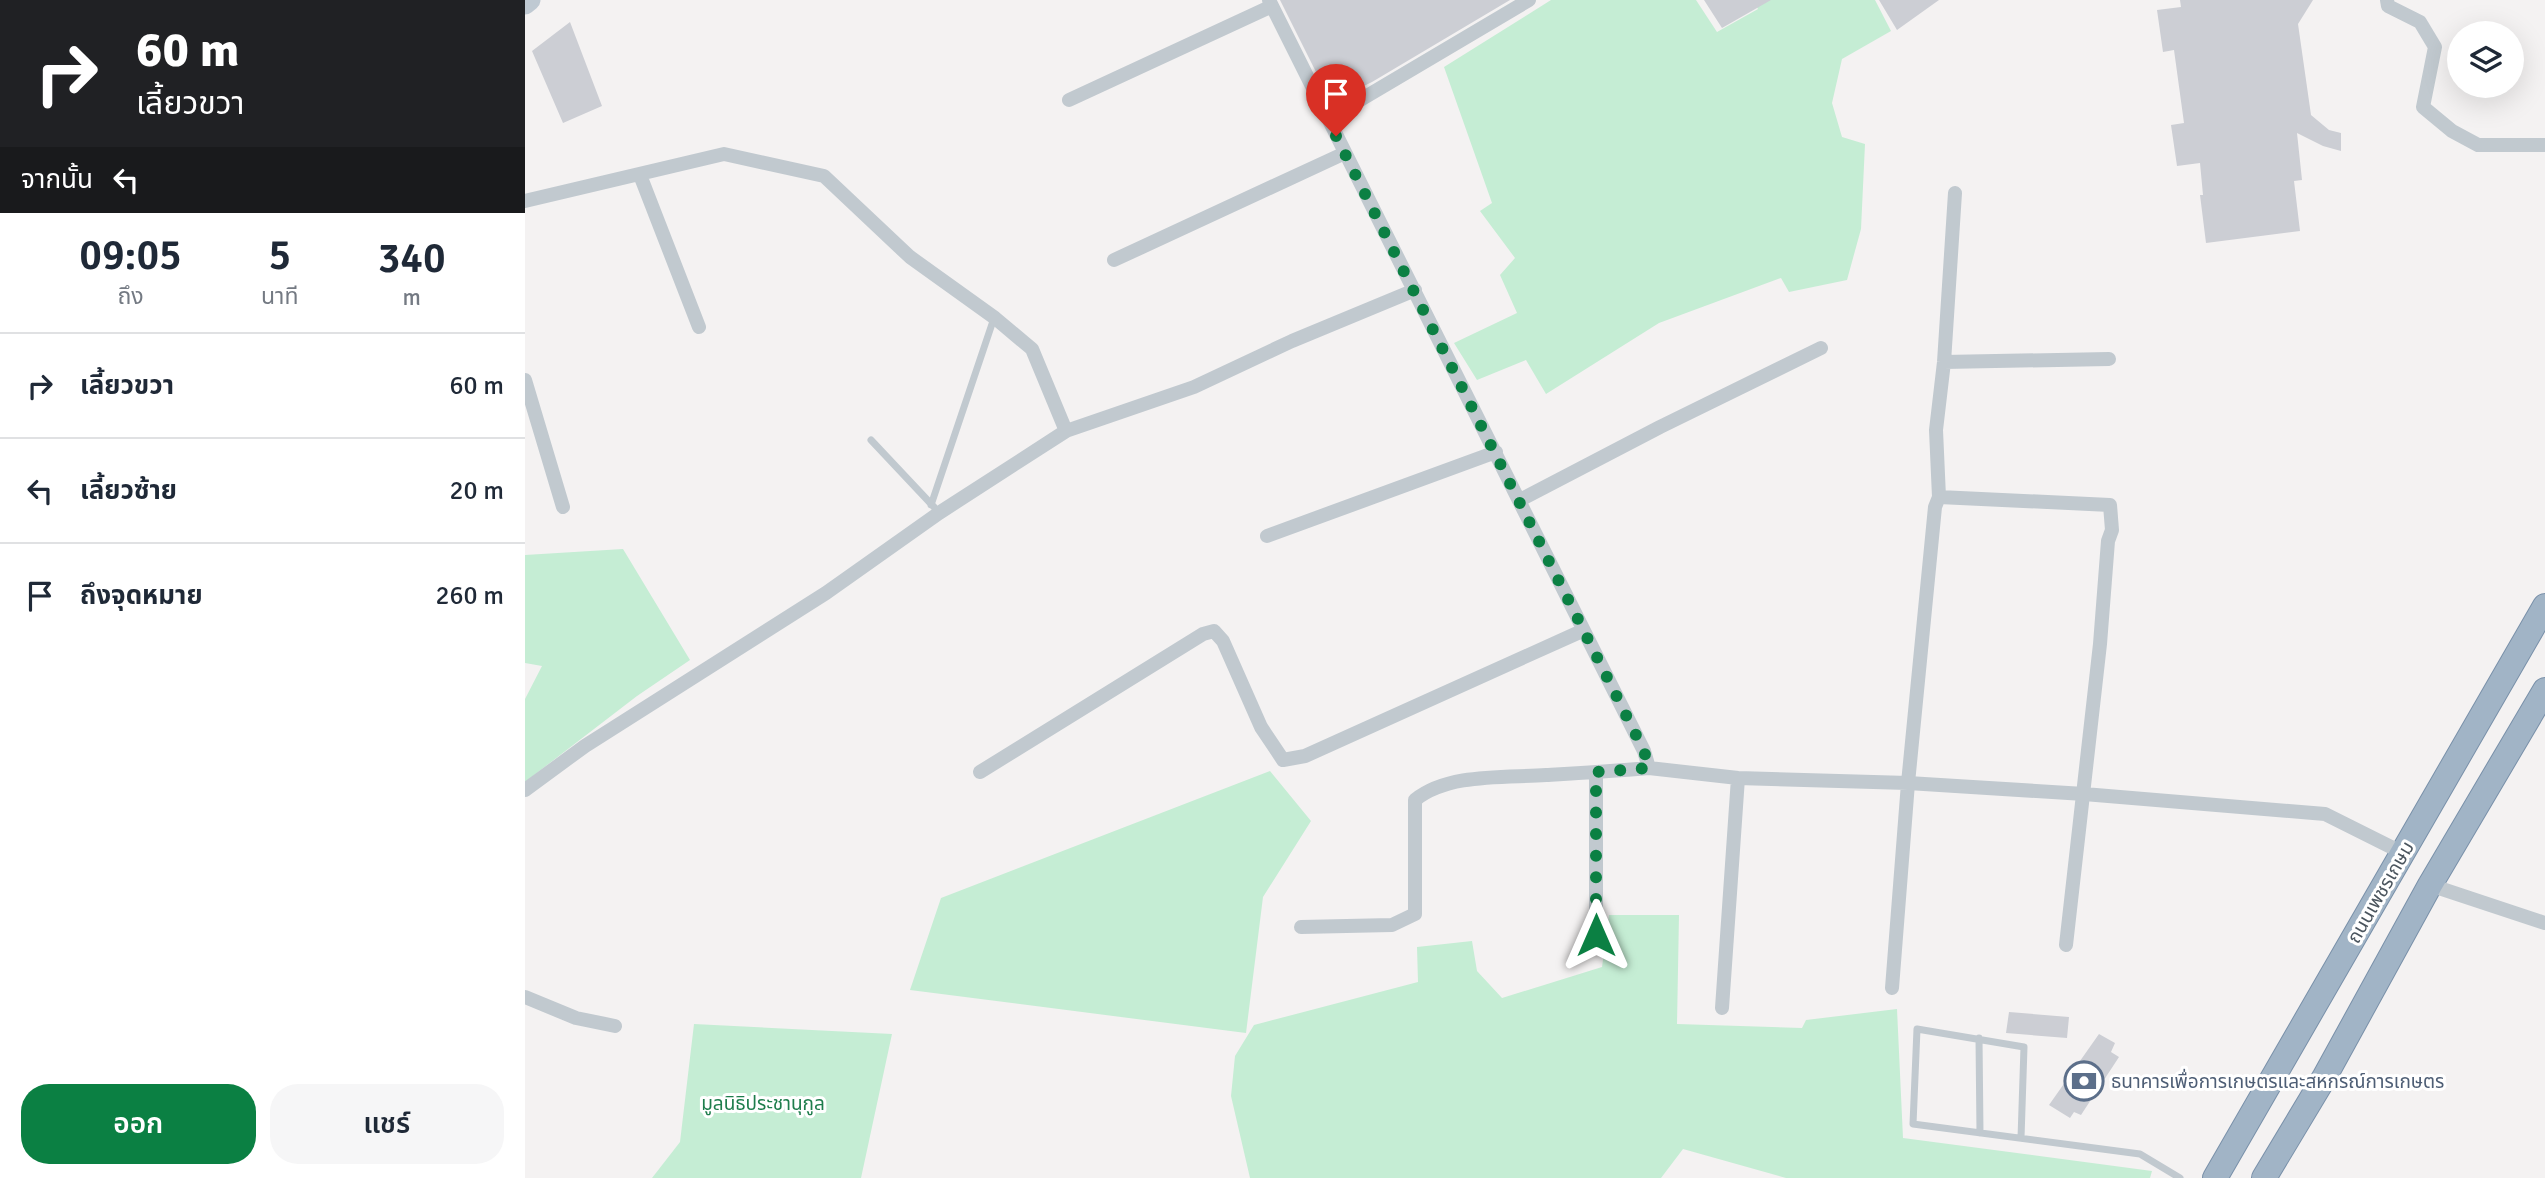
<!DOCTYPE html>
<html lang="th">
<head>
<meta charset="utf-8">
<style>
  body { margin:0; font-family:Signika,"Noto Sans Thai",sans-serif; background:#f6f6f7; color:#1f2937; height:100vh; display:flex; flex-direction:column; font-size:26px; white-space:nowrap }
  * { box-sizing:border-box; margin:0 }
  p { font-size:23px; color:#747a83 }
  .icon { flex:none; width:38px; height:38px; fill:none; stroke:currentColor; stroke-width:2; stroke-linecap:round; stroke-linejoin:round }
  .map { position:relative; flex:1; overflow:hidden }
  .panel { display:flex; flex-direction:column; background:#fff; width:525px }
  .panel>* { flex:none }
  .banner { background:#202124; color:#fff; overflow:hidden }
  .controls { position:absolute; left:1922px; top:21px; display:grid; gap:14px }
  .controls a { display:grid; place-items:center; width:77px; height:77px; border-radius:50%; background:#fff; box-shadow:0 7px 28px #0002; font-size:35px }
  .pin { position:absolute; display:grid; place-items:center; width:60px; height:60px; color:#fff; margin:-72px -30px; border-radius:50% 50% 50% 0; rotate:-45deg; box-shadow:0 0 7px #0007 }
  .pin .icon { rotate:45deg }
  .me { position:absolute; width:77px; margin:-38px; rotate:0deg; stroke-linejoin:round; filter:drop-shadow(0 0 5px #0008) }
  .turn { display:flex; align-items:center; gap:24px; height:147px; padding:0 21px; font-size:32px }
  .turn .icon { width:91px; height:91px; stroke-width:2.5 }
  .turn b { display:block; font-size:49px; line-height:60px }
  .then { display:flex; align-items:center; height:66px; padding:0 21px; background:#0003; gap:14px; font-size:26px }
  .eta { display:flex; justify-content:space-evenly; align-items:center; height:119px; text-align:center }
  .eta b { font-size:42px; font-weight:600; line-height:49px }
  .action { display:flex; gap:14px; margin-top:auto; padding:14px 21px }
  .action a { flex:1; height:80px; border-radius:28px; background:#0b8043; color:#fff; font-size:28px; font-weight:600; line-height:80px; text-align:center }
  .action a+a { background:#f6f6f7; color:#1f2937 }
  ul { padding:0; list-style:none }
  li { display:flex; align-items:center; gap:21px; height:105px; padding:0 21px; border-top:2px solid #e0e1e3 }
  li div { flex:1 }
  li b { display:block; font-size:26px }
  li em { font-style:normal }
  main { display:flex; flex:1; min-height:0 }
  .map>svg:first-child { display:block }
  .green { fill:#c5edd4 }
  .building { fill:#ccced4 }
  .lines { fill:none; stroke-linecap:round; stroke-linejoin:round }
  .trunk-casing { stroke:#7990a9; stroke-width:26 }
  .service { stroke:#c1c9cf; stroke-width:7 }
  .minor { stroke:#c1c9cf; stroke-width:14 }
  .secondary { stroke:#bfc9d2; stroke-width:21 }
  .trunk { stroke:#a1b4c6; stroke-width:24 }
  .route { stroke:#0b8043; stroke-width:12; stroke-dasharray:0 21.6 }
  .labels { text-anchor:middle; stroke-width:6; stroke-linejoin:round; paint-order:stroke }
  .street-label { font-size:19px; fill:#4b555e; stroke:#fff }
  .service-label { font-size:19px; fill:#4e5e75; stroke:#fff; text-anchor:start }
  .park-label { font-size:19px; fill:#1e7d4c; stroke:#fff }
</style>
</head>
<body>
<main>
<section class="panel">
<div class="banner">
<div class="turn"><svg class="icon" aria-label="right" viewBox="0 0 24 24"><path d="M7 20v-9h11M14 6l5 5-5 5"/></svg><div><b>60 m</b>เลี้ยวขวา</div></div>
<div class="then">จากนั้น<svg class="icon" aria-label="left" viewBox="0 0 24 24"><path d="M17 20v-9H6M10 6l-5 5 5 5"/></svg></div>
</div>
<div class="eta">
<div><b>09:05</b><p>ถึง</p></div>
<div><b>5</b><p>นาที</p></div>
<div><b>340</b><p>m</p></div>
</div>
<ul>
<li><svg class="icon" aria-label="right" viewBox="0 0 24 24"><path d="M7 20v-9h11M14 6l5 5-5 5"/></svg><div><b>เลี้ยวขวา</b></div><em>60 m</em></li>
<li><svg class="icon" aria-label="left" viewBox="0 0 24 24"><path d="M17 20v-9H6M10 6l-5 5 5 5"/></svg><div><b>เลี้ยวซ้าย</b></div><em>20 m</em></li>
<li><svg class="icon" aria-label="arrive" viewBox="0 0 24 24"><path d="M6 21V4h12l-3 4 3 4H6"/></svg><div><b>ถึงจุดหมาย</b></div><em>260 m</em></li>
</ul>
<div class="action"><a>ออก</a><a>แชร์</a></div>
</section>
<div class="map">
<svg width="2020" height="1178" viewBox="0 0 2020 1178">
  <rect width="100%" height="100%" fill="#f4f2f2"/>
  <path class="green" d="M 1026,0 L 1171,0 L 1192,32 L 1233,9 L 1228,0 L 1350,0 L 1366,31 L 1317,59 L 1307,103 L 1317,137 L 1340,144 L 1336,229 L 1322,280 L 1264,292 L 1256,278 L 1134,323 L 1021,394 L 1001,360 L 952,380 L 929,343 L 992,313 L 975,275 L 990,258 L 955,211 L 967,203 L 919,67 Z
    M 98,549 L 165,660 L 112,696 L 0,782 L 0,699 L 17,666 L 0,663 L 0,555 Z
    M 745,771 L 786,821 L 738,897 L 721,1033 L 385,990 L 416,898 Z
    M 1084,915 L 1154,915 L 1152,1024 L 1277,1028 L 1281,1020 L 1372,1009 L 1378,1138 L 1627,1171 L 1625,1178 L 1261,1178 L 1158,1149 L 1136,1178 L 725,1178 L 706,1096 L 710,1056 L 729,1025 L 893,982 L 892,947 L 947,941 L 952,971 L 977,998 L 1077,967 Z
    M 169,1024 L 367,1034 L 336,1178 L 127,1178 L 155,1142 Z"/>
  <path class="building" d="M 755,0 L 985,0 L 847,82 L 806,102 Z
    M 1179,0 L 1246,0 L 1197,28 Z
    M 1354,0 L 1414,0 L 1372,30 Z
    M 1655,0 L 1788,0 L 1773,24 L 1786,115 L 1804,130 L 1816,133 L 1816,151 L 1798,146 L 1772,133 L 1777,180 L 1769,181 L 1775,231 L 1681,243 L 1675,195 L 1678,195 L 1675,163 L 1652,166 L 1646,125 L 1659,123 L 1649,50 L 1638,52 L 1632,10 L 1656,7 Z
    M 45,22 L 77,106 L 38,123 L 7,51 Z
    M 1484,1012 L 1544,1017 L 1542,1038 L 1481,1033 Z
    M 1574,1034 L 1590,1043 L 1586,1052 L 1594,1057 L 1556,1115 L 1549,1112 L 1545,1118 L 1524,1105 Z"/>
  <g class="lines">
    <g class="trunk-casing">
      <path id="trunk" d="M 1690,1178 L 2020,606
        M 1739,1178 L 1799,1078 L 1905,885 L 2020,690"/>
    </g>
    <path class="service" d="M 346,440 L 409,507
      M 406,505 L 469,318
      M 1454,1038 L 1455,1133
      M 1496,1138 L 1499,1047 L 1392,1029 L 1388,1124 L 1615,1154 L 1655,1178"/>
    <path class="minor" d="M 744,0 L 1119,751 L 1124,768 L 1213,778 L 1383,783 L 1559,794 L 1800,814 L 1878,853
      M 1862,0 L 1863,6 L 1895,22 L 1910,47 L 1898,107 L 1927,131 L 1953,145 L 2020,145
      M 544,100 L 747,6
      M 803,119 L 1004,0
      M 115,175 L 174,327
      M 0,201 L 199,154 L 299,176 L 385,257 L 470,318 L 507,349 L 541,431
      M 589,260 L 820,153
      M 1419,362 L 1584,359
      M 0,380 L 38,507
      M 1414,497 L 1585,505 L 1587,530 L 1583,541 L 1575,644 L 1541,945
      M 995,500 L 1135,427 L 1296,348
      M 742,536 L 971,452
      M 455,772 L 678,634 L 689,631 L 698,641 L 736,727 L 758,760 L 780,756 L 1057,631
      M 1071,772 L 1071,935
      M 0,790 L 60,746 L 301,593 L 414,513 L 541,431 L 669,387 L 767,341 L 890,290
      M 1905,885 L 2020,923
      M 776,927 L 867,925 L 890,914 L 890,800 C 923,773 980,778 1021,775 C 1055,773 1090,771 1124,768
      M 1367,988 L 1383,783 L 1410,507 L 1414,497 L 1411,430 L 1419,362 L 1430,193
      M 0,997 L 51,1018 L 90,1026
      M 1197,1008 L 1213,778"/>
    <path class="secondary" d="M 0,4 L 5,0"/>
    <use href="#trunk" class="trunk"/>
  </g>
  <g class="lines">
    <path class="route" d="M 811,136 L 1119,751 L 1124,768 L 1071,772 L 1071,935"/>
  </g>
  <defs>
    <g id="bank-ring" transform="scale(2.0125)"><circle r="9.5" fill="#fff" stroke="#5c6f8a" stroke-width="1.5"/><path d="M-6-4H6V4H-6ZM0-2.3a2.3 2.3 0 1 0 0 4.6a2.3 2.3 0 1 0 0-4.6Z" fill="#5c6f8a"/></g>
  </defs>
  <g fill-rule="evenodd">
    <use href="#bank-ring" x="1559" y="1081"/>
  </g>
  <g class="labels">
    <g class="street-label">
      <text transform="translate(1855 892) rotate(-60)" y="7">ถนนเพชรเกษม</text>
    </g>
    <g class="service-label">
      <text x="1586" y="1088">ธนาคารเพื่อการเกษตรและสหกรณ์การเกษตร</text>
    </g>
    <g class="park-label">
      <text x="238" y="1110">มูลนิธิประชานุกูล</text>
    </g>
  </g>
</svg>
<div class="controls">
<a><svg class="icon" aria-label="layers" viewBox="0 0 24 24"><path d="M12 4l9 5-9 5-9-5zM3 14l9 5 9-5"/></svg></a>
</div>
<div class="pin" style="left:811px;top:136px;background:#d93025"><svg class="icon" aria-label="arrive" viewBox="0 0 24 24"><path d="M6 21V4h12l-3 4 3 4H6"/></svg></div>
<svg class="me" style="left:1071px;top:935px" viewBox="-20 -20 40 40"><path d="M0-17L14 15 0 8-14 15z" fill="#0b8043" stroke="#fff" stroke-width="4"/></svg>
</div>
</main>
</body>
</html>
